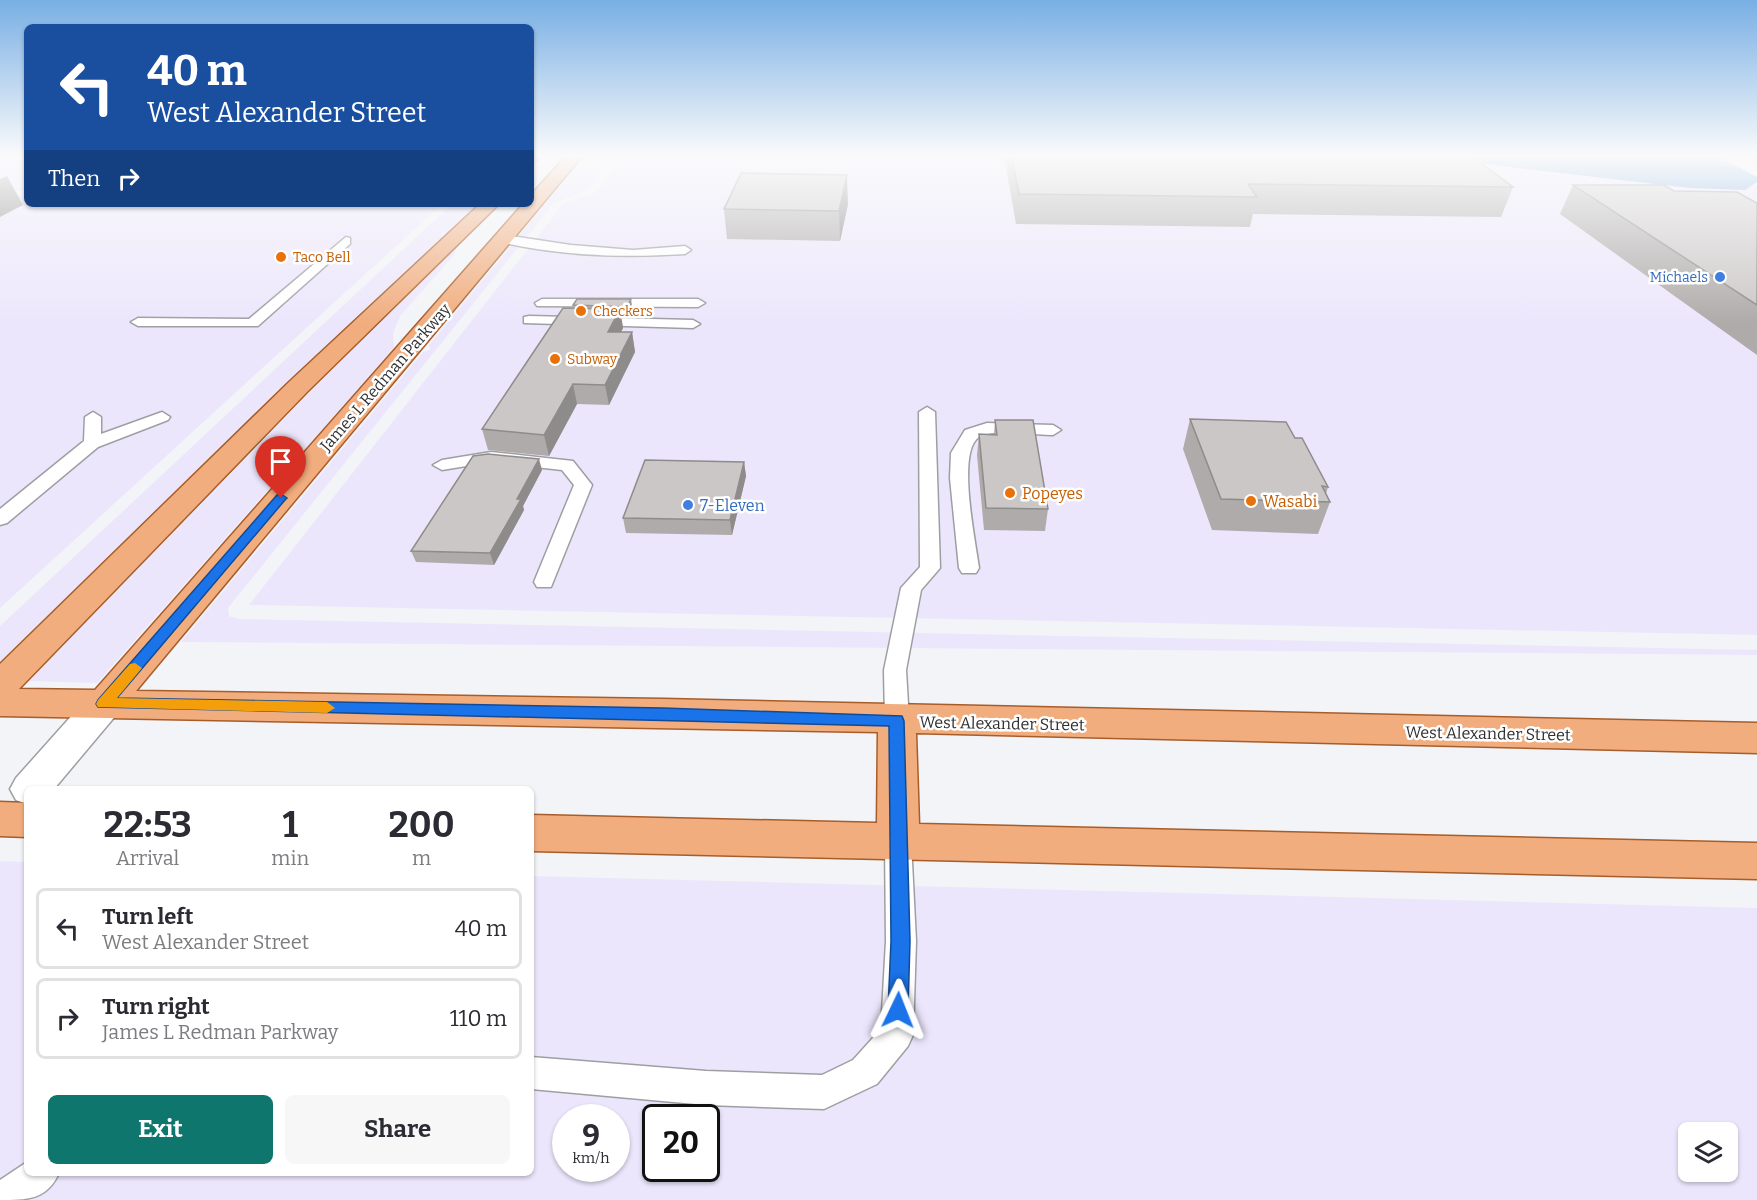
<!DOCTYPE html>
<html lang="en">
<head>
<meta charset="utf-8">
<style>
  body { margin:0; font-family:Bitter,serif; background:#f7f7f7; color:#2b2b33; height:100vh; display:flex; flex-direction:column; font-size:22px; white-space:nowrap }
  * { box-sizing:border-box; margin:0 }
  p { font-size:20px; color:#7c7c81 }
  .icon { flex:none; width:33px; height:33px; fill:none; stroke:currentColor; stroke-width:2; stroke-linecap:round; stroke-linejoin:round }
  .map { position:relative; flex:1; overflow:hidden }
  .panel { position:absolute; left:24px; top:786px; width:510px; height:390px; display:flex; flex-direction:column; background:#fff; border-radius:9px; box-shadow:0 2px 4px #0004 }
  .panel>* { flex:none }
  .guide { position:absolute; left:24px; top:24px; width:510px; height:183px; border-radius:9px; box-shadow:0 2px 4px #0004; background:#1a4fa0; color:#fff; overflow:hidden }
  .fabs { position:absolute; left:1678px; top:1122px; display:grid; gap:12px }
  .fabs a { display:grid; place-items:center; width:60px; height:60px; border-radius:9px; background:#fff; box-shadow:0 2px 4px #0004; font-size:30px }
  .speed { position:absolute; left:552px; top:1104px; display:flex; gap:12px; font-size:30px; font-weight:700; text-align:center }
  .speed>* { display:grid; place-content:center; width:78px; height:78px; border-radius:50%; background:#fff; box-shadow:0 2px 4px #0004; line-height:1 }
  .speed small { font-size:15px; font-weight:400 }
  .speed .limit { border:3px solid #111; border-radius:9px; background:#fff; color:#111 }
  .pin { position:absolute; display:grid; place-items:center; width:51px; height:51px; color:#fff; margin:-62px -26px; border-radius:50% 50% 50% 0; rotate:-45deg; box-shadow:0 0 6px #0007 }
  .pin .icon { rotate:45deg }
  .me { position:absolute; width:66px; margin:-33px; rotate:2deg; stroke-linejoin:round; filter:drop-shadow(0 0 4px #0008) }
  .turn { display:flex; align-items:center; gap:21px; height:126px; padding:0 24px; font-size:27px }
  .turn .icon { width:78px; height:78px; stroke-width:2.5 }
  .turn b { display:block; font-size:42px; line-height:51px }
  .then { display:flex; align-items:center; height:57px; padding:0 24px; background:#0003; gap:12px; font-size:22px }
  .eta { display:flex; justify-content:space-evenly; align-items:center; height:102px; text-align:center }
  .eta b { font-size:36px; font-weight:700; line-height:42px }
  .button { display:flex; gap:12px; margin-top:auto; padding:12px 24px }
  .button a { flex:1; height:69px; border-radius:9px; background:#0f766e; color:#fff; font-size:24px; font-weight:700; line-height:69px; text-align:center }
  .button a+a { background:#f7f7f7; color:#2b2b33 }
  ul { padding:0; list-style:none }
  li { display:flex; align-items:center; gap:18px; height:81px; margin:0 12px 9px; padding:0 12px; border:3px solid #e1e1e2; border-radius:9px }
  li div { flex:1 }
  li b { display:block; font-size:22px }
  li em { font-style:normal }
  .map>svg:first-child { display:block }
  .commercial { fill:#ece6fc; fill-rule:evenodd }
  .water { fill:#70a7dd }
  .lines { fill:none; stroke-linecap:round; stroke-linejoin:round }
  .service-casing { stroke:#9e9fa2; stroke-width:3 }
  .secondary-casing { stroke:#9e9fa2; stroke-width:3 }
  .primary-casing { stroke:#a75d2b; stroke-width:3 }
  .service { fill:#fff; fill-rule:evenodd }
  .secondary { fill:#fff; fill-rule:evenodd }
  .primary { fill:#f1ad7e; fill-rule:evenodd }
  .wall { fill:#afabaa }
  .shaded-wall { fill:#8e8b8b }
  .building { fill:#cbc7c6; stroke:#8e8b8b; stroke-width:1.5 }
  .route { fill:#1a73e8; stroke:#114b97; stroke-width:1.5 }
  .slow { fill:#f59e0b }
  .food-dot { fill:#e8710a; stroke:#fff; stroke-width:2 }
  .shop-dot { fill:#3f7fe0; stroke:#fff; stroke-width:2 }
  .labels { text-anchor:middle; stroke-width:5; stroke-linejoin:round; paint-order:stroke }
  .far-food-label { font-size:14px; fill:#c56008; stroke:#fff; text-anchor:start }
  .far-shop-label { font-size:14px; fill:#366cbe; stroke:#fff; text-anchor:end }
  .street-label { font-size:16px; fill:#2f2f31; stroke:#fff }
  .food-label { font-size:16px; fill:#c56008; stroke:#fff; text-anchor:start }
  .shop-label { font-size:16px; fill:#366cbe; stroke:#fff; text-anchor:start }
</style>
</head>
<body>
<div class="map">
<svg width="1757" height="1200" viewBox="0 0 1757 1200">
  <rect width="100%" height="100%" fill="#f3f4f7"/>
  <path class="commercial" d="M 0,155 L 27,155 L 27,191 L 0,191 Z
    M 586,155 L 616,155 L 587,190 L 554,203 L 228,608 L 229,616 L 238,619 L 1757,650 L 1757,655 L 181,642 L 423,352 L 430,350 L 429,345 L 515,241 L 521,238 L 518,237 Z
    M 625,155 L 1382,155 L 1695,187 L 1757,185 L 1757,635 L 249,605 L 564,203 L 596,192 Z
    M 0,195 L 27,195 L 27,204 L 442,204 L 0,608 Z
    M 452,204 L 478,204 L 448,231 L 441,234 L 443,236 L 281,387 L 0,662 L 0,626 Z
    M 458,246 L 454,255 L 400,316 L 393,333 L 394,348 L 97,683 L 29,681 L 314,388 Z
    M 0,861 L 27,862 L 27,1173 L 531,1173 L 531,876 L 1757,908 L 1757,1200 L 0,1200 ZM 566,1118 L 616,1118 L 616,1168 L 566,1168 ZM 656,1118 L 706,1118 L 706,1168 L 656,1168 ZM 1689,1132 L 1728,1132 L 1728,1172 L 1689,1172 Z"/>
  <path class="water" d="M 1407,155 L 1714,155 L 1757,177 L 1757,182 L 1745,190 L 1690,188 Z"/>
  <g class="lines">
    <g class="service-casing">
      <path id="service" d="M 504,235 L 571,245 L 633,250 L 685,246 L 691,250 L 685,254 C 624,258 560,256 500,242 L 498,239 Z
        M 346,237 L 350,238 L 350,244 L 258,326 L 138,326 L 131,322 L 138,318 L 249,319 Z
        M 542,299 L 698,299 L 705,303 L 698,307 L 537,306 L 535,303 Z
        M 529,316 L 693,320 L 700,324 L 693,328 L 524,323 L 524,317 Z
        M 927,407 L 935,412 L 940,568 L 921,590 L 906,670 L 909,721 L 905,727 L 897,730 L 889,727 L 885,721 L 884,670 L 901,588 L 920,567 L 919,412 Z
        M 93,412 L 101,417 L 101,434 L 162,412 L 170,417 L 168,420 L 98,447 L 7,523 L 0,525 L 0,509 L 84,441 L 85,417 Z
        M 987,423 L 1053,425 L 1061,430 L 1053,435 C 1036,435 992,428 979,437 C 956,452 976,543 979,568 L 976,573 L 962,573 L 959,568 L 950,478 L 951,453 L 965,430 Z
        M 491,452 L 573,461 L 592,485 L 551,587 L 537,587 L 534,582 L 574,485 L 562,470 L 491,462 L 442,470 L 433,465 L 442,460 Z
        M 898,831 L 908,834 L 911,842 L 916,941 L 913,1035 L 908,1046 L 877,1084 L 824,1109 L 706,1105 L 531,1089 L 531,1057 L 706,1071 L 822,1075 L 853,1060 L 881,1029 L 886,941 L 885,842 L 888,834 Z
        M 27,1162 L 27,1173 L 59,1173 C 47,1200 27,1200 0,1200 L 0,1180 Z"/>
    </g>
    <g class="secondary-casing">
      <path id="secondary" d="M 104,690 L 117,694 L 123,704 L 117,714 L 54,789 L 27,789 L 27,804 L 16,800 L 10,789 L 16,778 L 91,694 Z"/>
    </g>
    <g class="primary-casing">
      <path id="primary" d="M 531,155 L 540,155 L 537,160 L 531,162 Z
        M 567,155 L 583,155 L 136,691 L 663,699 L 1757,723 L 1757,753 L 916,733 L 919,824 L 1757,843 L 1757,879 L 531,851 L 531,815 L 877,823 L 878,732 L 0,716 L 0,664 L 289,382 L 480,204 L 499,204 L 307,392 L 19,689 L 95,690 L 523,204 L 531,204 L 531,195 Z
        M 0,802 L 27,803 L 27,837 L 0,836 Z"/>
    </g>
    <use href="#service" class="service"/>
    <use href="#secondary" class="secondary"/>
    <use href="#primary" class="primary"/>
  </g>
  <path class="wall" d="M 1004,155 L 1470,155 L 1513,187 L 1501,217 L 1253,214 L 1250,227 L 1016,224 Z
    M 1573,185 L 1674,191 L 1757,203 L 1757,355 L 1560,214 Z
    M 848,204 L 840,241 L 727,239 L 724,209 Z
    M 631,299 L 632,309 L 629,316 L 621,316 L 623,328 L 621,332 L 632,332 L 635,352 L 609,405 L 577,404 L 549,456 L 488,450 L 482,429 L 573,308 L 573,305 Z
    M 1190,419 L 1295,438 L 1328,487 L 1326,494 L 1330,502 L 1318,534 L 1212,530 L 1183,449 Z
    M 995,420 L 1048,509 L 1045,531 L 984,530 L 977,455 L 979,434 L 994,435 Z
    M 744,462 L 746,476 L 732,535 L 626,533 L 623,518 Z
    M 542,470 L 523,506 L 524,510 L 494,565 L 416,562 L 411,551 Z"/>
  <path class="shaded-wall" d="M 847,175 L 848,204 L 840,241 L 839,211 Z
    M 7,176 L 23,205 L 0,217 L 0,179 Z
    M 631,299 L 632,309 L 629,316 L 627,307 Z
    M 620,309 L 623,328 L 612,351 L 608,332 Z
    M 632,332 L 635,352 L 609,405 L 605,385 Z
    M 573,384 L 577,404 L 549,456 L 544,435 Z
    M 539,459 L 542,470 L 523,506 L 524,510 L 494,565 L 490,553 L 517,499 Z
    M 744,462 L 746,476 L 732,535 L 730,520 Z"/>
  <path class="building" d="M 1011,155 L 1470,155 L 1513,187 L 1248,184 L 1257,197 L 1019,194 Z
    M 741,173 L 847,175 L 839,211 L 724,209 Z
    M 1573,185 L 1664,185 L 1674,191 L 1737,192 L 1757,203 L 1757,305 Z
    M 577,299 L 631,299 L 627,307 L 573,305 Z
    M 563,308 L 620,309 L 608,332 L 632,332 L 605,385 L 573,384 L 544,435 L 482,429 Z
    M 1190,419 L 1286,422 L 1295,438 L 1302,438 L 1328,487 L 1322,486 L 1330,502 L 1221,499 Z
    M 995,420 L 1033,420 L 1048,509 L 986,508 L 979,434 L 997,435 Z
    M 488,454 L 539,459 L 517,499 L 521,499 L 490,553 L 411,551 L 473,456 Z
    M 645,460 L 744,462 L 730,520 L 623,518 Z"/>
  <linearGradient id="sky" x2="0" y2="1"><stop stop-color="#78afe4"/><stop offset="0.48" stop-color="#fafafb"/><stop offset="1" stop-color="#fafafb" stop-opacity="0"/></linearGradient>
  <rect width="1757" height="323" fill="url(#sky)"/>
  <path class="route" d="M 281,494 L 287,498 L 285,500 L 117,698 L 663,708 L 902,716 L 904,721 L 910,941 L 908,1010 L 905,1017 L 898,1020 L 891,1017 L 888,1010 L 891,941 L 889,726 L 98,707 L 96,704 L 98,700 L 277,495 Z"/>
  <path class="slow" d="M 135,663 L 142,668 L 117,698 L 327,702 L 335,708 L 327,713 L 98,707 L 96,704 L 98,700 L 130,664 Z"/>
  <g class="food-dot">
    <circle cx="281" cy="257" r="6"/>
    <circle cx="581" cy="311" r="6"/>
    <circle cx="555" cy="359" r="6"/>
    <circle cx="1010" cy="493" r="6"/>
    <circle cx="1251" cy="501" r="6"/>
  </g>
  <g class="shop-dot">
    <circle cx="1720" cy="277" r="6"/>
    <circle cx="688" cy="505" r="6"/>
  </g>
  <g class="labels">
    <g class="far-food-label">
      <text x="293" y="262">Taco Bell</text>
      <text x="593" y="316">Checkers</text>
      <text x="567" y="364">Subway</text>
    </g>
    <g class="far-shop-label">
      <text x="1708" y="282">Michaels</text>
    </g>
    <g class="street-label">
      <text transform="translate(385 377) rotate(-49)" y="6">James L Redman Parkway</text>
      <text transform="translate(1002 723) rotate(1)" y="6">West Alexander Street</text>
      <text transform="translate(1488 733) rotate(1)" y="6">West Alexander Street</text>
    </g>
    <g class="food-label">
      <text x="1022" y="499">Popeyes</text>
      <text x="1263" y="507">Wasabi</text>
    </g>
    <g class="shop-label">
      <text x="700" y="511">7-Eleven</text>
    </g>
  </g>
</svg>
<div class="fabs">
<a><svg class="icon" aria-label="layers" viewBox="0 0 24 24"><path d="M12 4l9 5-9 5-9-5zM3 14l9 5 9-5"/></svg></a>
</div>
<div class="speed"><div>9<small>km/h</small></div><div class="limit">20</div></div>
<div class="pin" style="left:281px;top:498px;background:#d93025"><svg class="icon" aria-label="arrive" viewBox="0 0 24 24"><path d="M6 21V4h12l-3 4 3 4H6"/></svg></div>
<svg class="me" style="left:898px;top:1010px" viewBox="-20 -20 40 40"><path d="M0-17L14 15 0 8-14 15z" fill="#1a73e8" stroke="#fff" stroke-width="4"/></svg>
<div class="guide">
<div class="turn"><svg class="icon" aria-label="left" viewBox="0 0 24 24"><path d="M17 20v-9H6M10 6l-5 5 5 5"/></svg><div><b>40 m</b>West Alexander Street</div></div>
<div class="then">Then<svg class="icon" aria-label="right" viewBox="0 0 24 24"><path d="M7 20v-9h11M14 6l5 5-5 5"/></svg></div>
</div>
<section class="panel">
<div class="eta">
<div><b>22:53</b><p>Arrival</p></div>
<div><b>1</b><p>min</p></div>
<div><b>200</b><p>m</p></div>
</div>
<ul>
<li><svg class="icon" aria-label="left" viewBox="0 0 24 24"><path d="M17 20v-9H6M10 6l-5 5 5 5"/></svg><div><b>Turn left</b><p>West Alexander Street</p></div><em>40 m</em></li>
<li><svg class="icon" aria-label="right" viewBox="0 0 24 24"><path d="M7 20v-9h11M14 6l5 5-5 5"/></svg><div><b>Turn right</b><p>James L Redman Parkway</p></div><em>110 m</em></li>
</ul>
<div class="button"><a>Exit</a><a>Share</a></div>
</section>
</div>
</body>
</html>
